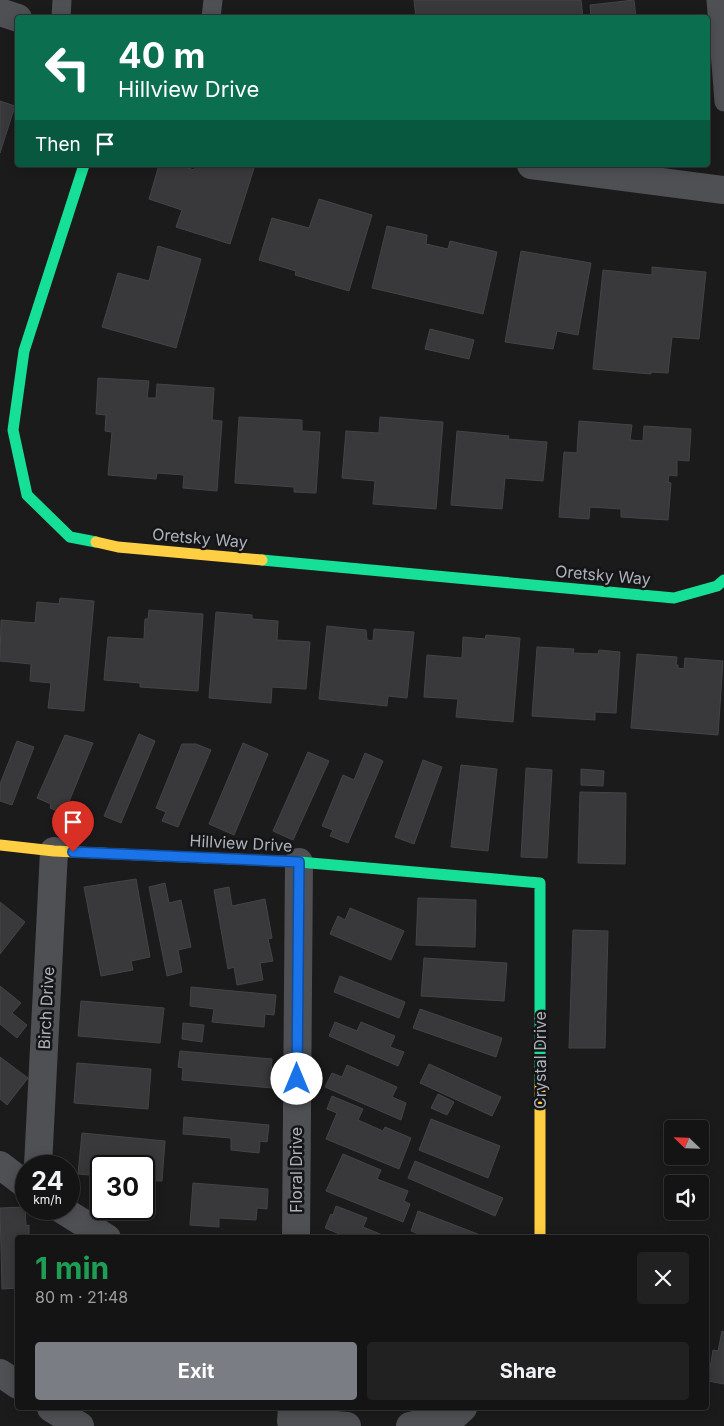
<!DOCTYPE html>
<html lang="en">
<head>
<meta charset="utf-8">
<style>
  body { margin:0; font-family:Inter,sans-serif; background:#212122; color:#f1f3f6; height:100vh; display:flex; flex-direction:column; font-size:19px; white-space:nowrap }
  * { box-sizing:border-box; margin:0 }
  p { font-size:16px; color:#9d9ea0 }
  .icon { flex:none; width:28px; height:28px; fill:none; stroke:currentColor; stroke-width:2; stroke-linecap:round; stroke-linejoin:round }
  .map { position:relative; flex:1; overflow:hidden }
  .details { position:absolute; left:15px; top:1235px; width:694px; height:175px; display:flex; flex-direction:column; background:#141414; border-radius:5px; box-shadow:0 2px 12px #0003,0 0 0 1px #333334 }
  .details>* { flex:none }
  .guide { position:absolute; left:15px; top:15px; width:695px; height:152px; border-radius:5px; box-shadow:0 2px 12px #0003,0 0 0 1px #333334; background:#0b6e4f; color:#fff; overflow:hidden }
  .needle { width:32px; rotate:293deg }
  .controls { position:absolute; left:664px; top:1120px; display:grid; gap:10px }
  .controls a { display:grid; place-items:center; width:45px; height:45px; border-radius:5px; background:#141414; box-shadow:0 2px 12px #0003,0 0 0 1px #333334; font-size:25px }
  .speed { position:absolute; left:15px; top:1155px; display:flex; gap:10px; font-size:25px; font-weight:700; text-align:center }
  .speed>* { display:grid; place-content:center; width:65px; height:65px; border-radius:50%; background:#141414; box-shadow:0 2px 12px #0003,0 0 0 1px #333334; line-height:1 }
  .speed small { font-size:12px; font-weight:400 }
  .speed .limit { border:2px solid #111; border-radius:8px; background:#fff; color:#111 }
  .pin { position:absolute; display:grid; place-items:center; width:42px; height:42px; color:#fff; margin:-51px -21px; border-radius:50% 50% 50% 0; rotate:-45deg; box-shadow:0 0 5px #0007 }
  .pin .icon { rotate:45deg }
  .me { position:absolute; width:55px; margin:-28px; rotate:0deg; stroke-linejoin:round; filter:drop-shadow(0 0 4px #0008) }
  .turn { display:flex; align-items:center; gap:18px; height:105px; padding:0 20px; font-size:22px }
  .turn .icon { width:65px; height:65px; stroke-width:2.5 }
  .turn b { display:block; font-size:35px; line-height:42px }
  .then { display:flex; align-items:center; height:48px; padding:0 20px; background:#0003; gap:10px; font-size:19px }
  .round { display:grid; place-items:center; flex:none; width:52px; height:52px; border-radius:5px; background:#212122 }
  .head { display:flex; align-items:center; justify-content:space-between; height:85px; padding:0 20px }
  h1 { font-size:30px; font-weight:700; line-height:38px; color:#1e9e55 }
  .action { display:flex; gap:10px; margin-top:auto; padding:10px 20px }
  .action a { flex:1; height:58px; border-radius:5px; background:#7a7d83; color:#fff; font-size:20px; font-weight:700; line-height:58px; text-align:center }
  .action a+a { background:#212122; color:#f1f3f6 }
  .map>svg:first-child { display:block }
  .building { fill:#39393b; stroke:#434447 }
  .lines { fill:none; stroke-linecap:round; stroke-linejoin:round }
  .lane { stroke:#4f5054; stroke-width:19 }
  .street { stroke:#4f5054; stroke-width:28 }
  .fast { stroke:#16e098; stroke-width:11 }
  .slow { stroke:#ffcf43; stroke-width:11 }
  .route-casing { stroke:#114b97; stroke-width:12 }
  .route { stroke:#1a73e8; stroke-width:9 }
  .labels { text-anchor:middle; stroke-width:5; stroke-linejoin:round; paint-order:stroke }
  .street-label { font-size:16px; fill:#adb2bb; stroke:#151517 }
</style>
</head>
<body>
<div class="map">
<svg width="724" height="1426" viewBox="0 0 724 1426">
  <rect width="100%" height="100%" fill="#1b1b1b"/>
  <path class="building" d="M 414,0 L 581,0 L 583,18 L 416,18 Z
    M 634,0 L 636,18 L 591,18 L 590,5 Z
    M 0,101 L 15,106 L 0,153 Z
    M 159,165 L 179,165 L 194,170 L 195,165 L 255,165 L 230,244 L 176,227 L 182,210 L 149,199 Z
    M 319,199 L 372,215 L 349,291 L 295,275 L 296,271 L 259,260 L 272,218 L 309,228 Z
    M 387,226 L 427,235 L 426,244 L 448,249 L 450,241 L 497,252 L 483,314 L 372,288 Z
    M 158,246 L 201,259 L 176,348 L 102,327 L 118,273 L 149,281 Z
    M 521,251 L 591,263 L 578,335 L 557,331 L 553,349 L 505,342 Z
    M 652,267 L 706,272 L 699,339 L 672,337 L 668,373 L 651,372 L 651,374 L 593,369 L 603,270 L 652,275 Z
    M 430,329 L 474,340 L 469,359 L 425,349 Z
    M 98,378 L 149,381 L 147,398 L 156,398 L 157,384 L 214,388 L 212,420 L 222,421 L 217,491 L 183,488 L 184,475 L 157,473 L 156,479 L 108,475 L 112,432 L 105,431 L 106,415 L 96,414 Z
    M 239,417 L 302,420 L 302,431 L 320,432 L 316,493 L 294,492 L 294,487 L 235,483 Z
    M 380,417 L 443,422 L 436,509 L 373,504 L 375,481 L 342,478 L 346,431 L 379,433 Z
    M 579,421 L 632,425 L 630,440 L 643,441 L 644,426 L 691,429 L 689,461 L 677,460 L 677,476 L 669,475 L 668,482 L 671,483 L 668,520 L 621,517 L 621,509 L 590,507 L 589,519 L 559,517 L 564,452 L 577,453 Z
    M 457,431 L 509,436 L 508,439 L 547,442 L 543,481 L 505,478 L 502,509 L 451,505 Z
    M 60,598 L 94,601 L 84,711 L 48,708 L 51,683 L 30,681 L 31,664 L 0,661 L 1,620 L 35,623 L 37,602 L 59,604 Z
    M 149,610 L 203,614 L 198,691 L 140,687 L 140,683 L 104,680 L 108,637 L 144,639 L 145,619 L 148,619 Z
    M 216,612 L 252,615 L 252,619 L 278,621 L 277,640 L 310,642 L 306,689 L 272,687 L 271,703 L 209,698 Z
    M 327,626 L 366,630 L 367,640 L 373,641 L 374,629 L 414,632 L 407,698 L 388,696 L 387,706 L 319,699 Z
    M 486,635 L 520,638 L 513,722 L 456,717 L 458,699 L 424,697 L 427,655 L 462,658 L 463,637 L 485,639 Z
    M 537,647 L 574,649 L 573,653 L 598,654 L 599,650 L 620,652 L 616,713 L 595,712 L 595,720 L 532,716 Z
    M 637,654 L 677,657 L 676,665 L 678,665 L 678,668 L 684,669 L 685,658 L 723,661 L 718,735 L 631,728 Z
    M 139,734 L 155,741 L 121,823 L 104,816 Z
    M 65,735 L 93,743 L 64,814 L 50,808 L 51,804 L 37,798 Z
    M 17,741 L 34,747 L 12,805 L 0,801 L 0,784 Z
    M 243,743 L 268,754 L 234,835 L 209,824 Z
    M 182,744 L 196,744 L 211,750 L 178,827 L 162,821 L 166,812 L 156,808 Z
    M 308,752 L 329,761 L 293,840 L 273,831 Z
    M 365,753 L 383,761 L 348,843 L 330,836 L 333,830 L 322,826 L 343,775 L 354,780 Z
    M 423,760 L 442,767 L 414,844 L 395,837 Z
    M 461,765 L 497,769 L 488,851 L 451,847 Z
    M 526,768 L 552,770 L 547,858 L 521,857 Z
    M 581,769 L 604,771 L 603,786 L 581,785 Z
    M 580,792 L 626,793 L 625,864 L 578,863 Z
    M 136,879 L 150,957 L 131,961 L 133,970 L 101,976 L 84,887 Z
    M 165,883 L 169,903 L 181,900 L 191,947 L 178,950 L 182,972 L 167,976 L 149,887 Z
    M 229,887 L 232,906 L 265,899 L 272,938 L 268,939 L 273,961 L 260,963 L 263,980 L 237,985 L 234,967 L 228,969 L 214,890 Z
    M 418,898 L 476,900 L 475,947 L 416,945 Z
    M 0,902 L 25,922 L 0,954 Z
    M 350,908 L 404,931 L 391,960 L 330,934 L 338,916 L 345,920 Z
    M 573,930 L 608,931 L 605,1048 L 569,1048 Z
    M 424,958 L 507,963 L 504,1001 L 421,996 Z
    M 340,976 L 405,1002 L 399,1018 L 334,992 Z
    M 0,986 L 21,1003 L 12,1013 L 27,1025 L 17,1038 L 0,1024 Z
    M 191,987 L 276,995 L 274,1015 L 265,1014 L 264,1027 L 212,1022 L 214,1009 L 190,1006 Z
    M 81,1001 L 164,1008 L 160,1043 L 78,1036 Z
    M 420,1009 L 502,1038 L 496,1057 L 413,1028 Z
    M 335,1022 L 357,1031 L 361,1022 L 395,1036 L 390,1047 L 404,1052 L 398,1066 L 329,1036 Z
    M 183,1023 L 204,1025 L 202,1042 L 182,1039 Z
    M 180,1051 L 272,1059 L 271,1075 L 273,1075 L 272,1088 L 182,1080 L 183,1068 L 178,1067 Z
    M 0,1057 L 28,1078 L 7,1105 L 0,1099 Z
    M 77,1063 L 151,1069 L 148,1109 L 74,1103 Z
    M 429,1064 L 501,1097 L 492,1116 L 420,1083 Z
    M 347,1065 L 397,1087 L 392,1097 L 406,1103 L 401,1120 L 325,1087 L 332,1073 L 342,1077 Z
    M 438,1094 L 454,1102 L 447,1115 L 431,1108 Z
    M 332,1096 L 363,1109 L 358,1120 L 383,1131 L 385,1127 L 411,1138 L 399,1169 L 326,1139 L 337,1113 L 327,1109 Z
    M 184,1117 L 269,1125 L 267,1142 L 260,1141 L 259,1153 L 231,1150 L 231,1138 L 183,1134 Z
    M 431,1119 L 500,1146 L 488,1178 L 419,1150 Z
    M 82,1133 L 165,1141 L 162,1181 L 144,1180 L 144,1166 L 101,1166 L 101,1176 L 78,1174 Z
    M 343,1154 L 381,1170 L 377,1179 L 408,1191 L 404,1201 L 410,1204 L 403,1222 L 326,1191 Z
    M 415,1161 L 503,1198 L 495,1216 L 408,1178 Z
    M 193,1183 L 268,1189 L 267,1209 L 257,1208 L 256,1220 L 219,1218 L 219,1227 L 190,1225 Z
    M 148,1189 L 151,1209 L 127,1212 L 126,1209 L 144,1209 L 144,1190 Z
    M 336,1206 L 367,1218 L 363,1227 L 390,1238 L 349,1238 L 325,1228 L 331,1214 L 333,1215 Z
    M 25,1207 L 26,1226 L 29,1225 L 29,1238 L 18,1238 L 18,1288 L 2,1289 L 0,1208 Z
    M 418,1211 L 488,1238 L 428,1238 L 411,1231 Z
    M 722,1331 L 724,1332 L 724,1384 L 708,1381 L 713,1350 L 718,1351 Z"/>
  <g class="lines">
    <path class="lane" d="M 716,0 L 724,102
      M 61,18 L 62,0
      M 211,18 L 213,0"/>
    <path class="street" d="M 0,12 L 18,18
      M 531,165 L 724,190
      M 0,1165 L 26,1185
      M 38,1166 L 54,851
      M 61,1209 L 107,1238
      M 296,1238 L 299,862
      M 0,1373 L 18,1385
      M 51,1408 L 80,1426
      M 292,1408 L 291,1421 L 347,1426
      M 410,1426 L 454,1416 L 463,1408"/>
    <path class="fast" d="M 84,165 L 24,351 L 13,430 L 27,495 L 70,537 L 96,542
      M 262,560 L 674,598 L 717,586 L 724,580
      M 162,856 L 299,862 L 540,883 L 540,1084"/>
    <path class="slow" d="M 96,542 L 118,547 L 262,560
      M 0,845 L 54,851 L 162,856
      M 540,1084 L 540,1238"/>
  </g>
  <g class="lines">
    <g class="route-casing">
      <path id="route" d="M 73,852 L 299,862 L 297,1079"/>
    </g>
    <use href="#route" class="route"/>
  </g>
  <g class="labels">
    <g class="street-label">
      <text transform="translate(200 538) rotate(5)" y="6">Oretsky Way</text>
      <text transform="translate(603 575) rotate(5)" y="6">Oretsky Way</text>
      <text transform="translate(241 843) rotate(3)" y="6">Hillview Drive</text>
      <text transform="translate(46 1008) rotate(-87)" y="6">Birch Drive</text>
      <text transform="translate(540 1060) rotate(-90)" y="6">Crystal Drive</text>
      <text transform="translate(296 1170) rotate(-90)" y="6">Floral Drive</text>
    </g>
  </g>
</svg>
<div class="controls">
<a><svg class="needle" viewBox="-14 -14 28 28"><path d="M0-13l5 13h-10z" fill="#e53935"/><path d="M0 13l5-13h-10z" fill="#9d9ea0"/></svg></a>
<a><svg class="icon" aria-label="sound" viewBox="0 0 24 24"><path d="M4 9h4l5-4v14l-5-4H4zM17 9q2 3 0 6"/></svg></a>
</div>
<div class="speed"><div>24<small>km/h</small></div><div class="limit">30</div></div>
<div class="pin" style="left:73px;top:852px;background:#d93025"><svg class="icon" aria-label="arrive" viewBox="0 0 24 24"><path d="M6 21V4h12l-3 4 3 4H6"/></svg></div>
<svg class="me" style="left:297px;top:1079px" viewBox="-20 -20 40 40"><circle r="19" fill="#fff"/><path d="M0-13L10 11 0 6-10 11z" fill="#1a73e8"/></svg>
<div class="guide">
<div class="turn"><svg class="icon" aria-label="left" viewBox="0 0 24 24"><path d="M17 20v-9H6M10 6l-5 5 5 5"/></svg><div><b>40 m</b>Hillview Drive</div></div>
<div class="then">Then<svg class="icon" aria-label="arrive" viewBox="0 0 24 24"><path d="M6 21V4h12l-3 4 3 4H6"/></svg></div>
</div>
<section class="details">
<div class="head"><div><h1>1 min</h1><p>80 m · 21:48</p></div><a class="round"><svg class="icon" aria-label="close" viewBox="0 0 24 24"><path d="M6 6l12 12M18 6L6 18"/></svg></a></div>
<div class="action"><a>Exit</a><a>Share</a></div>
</section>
</div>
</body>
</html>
